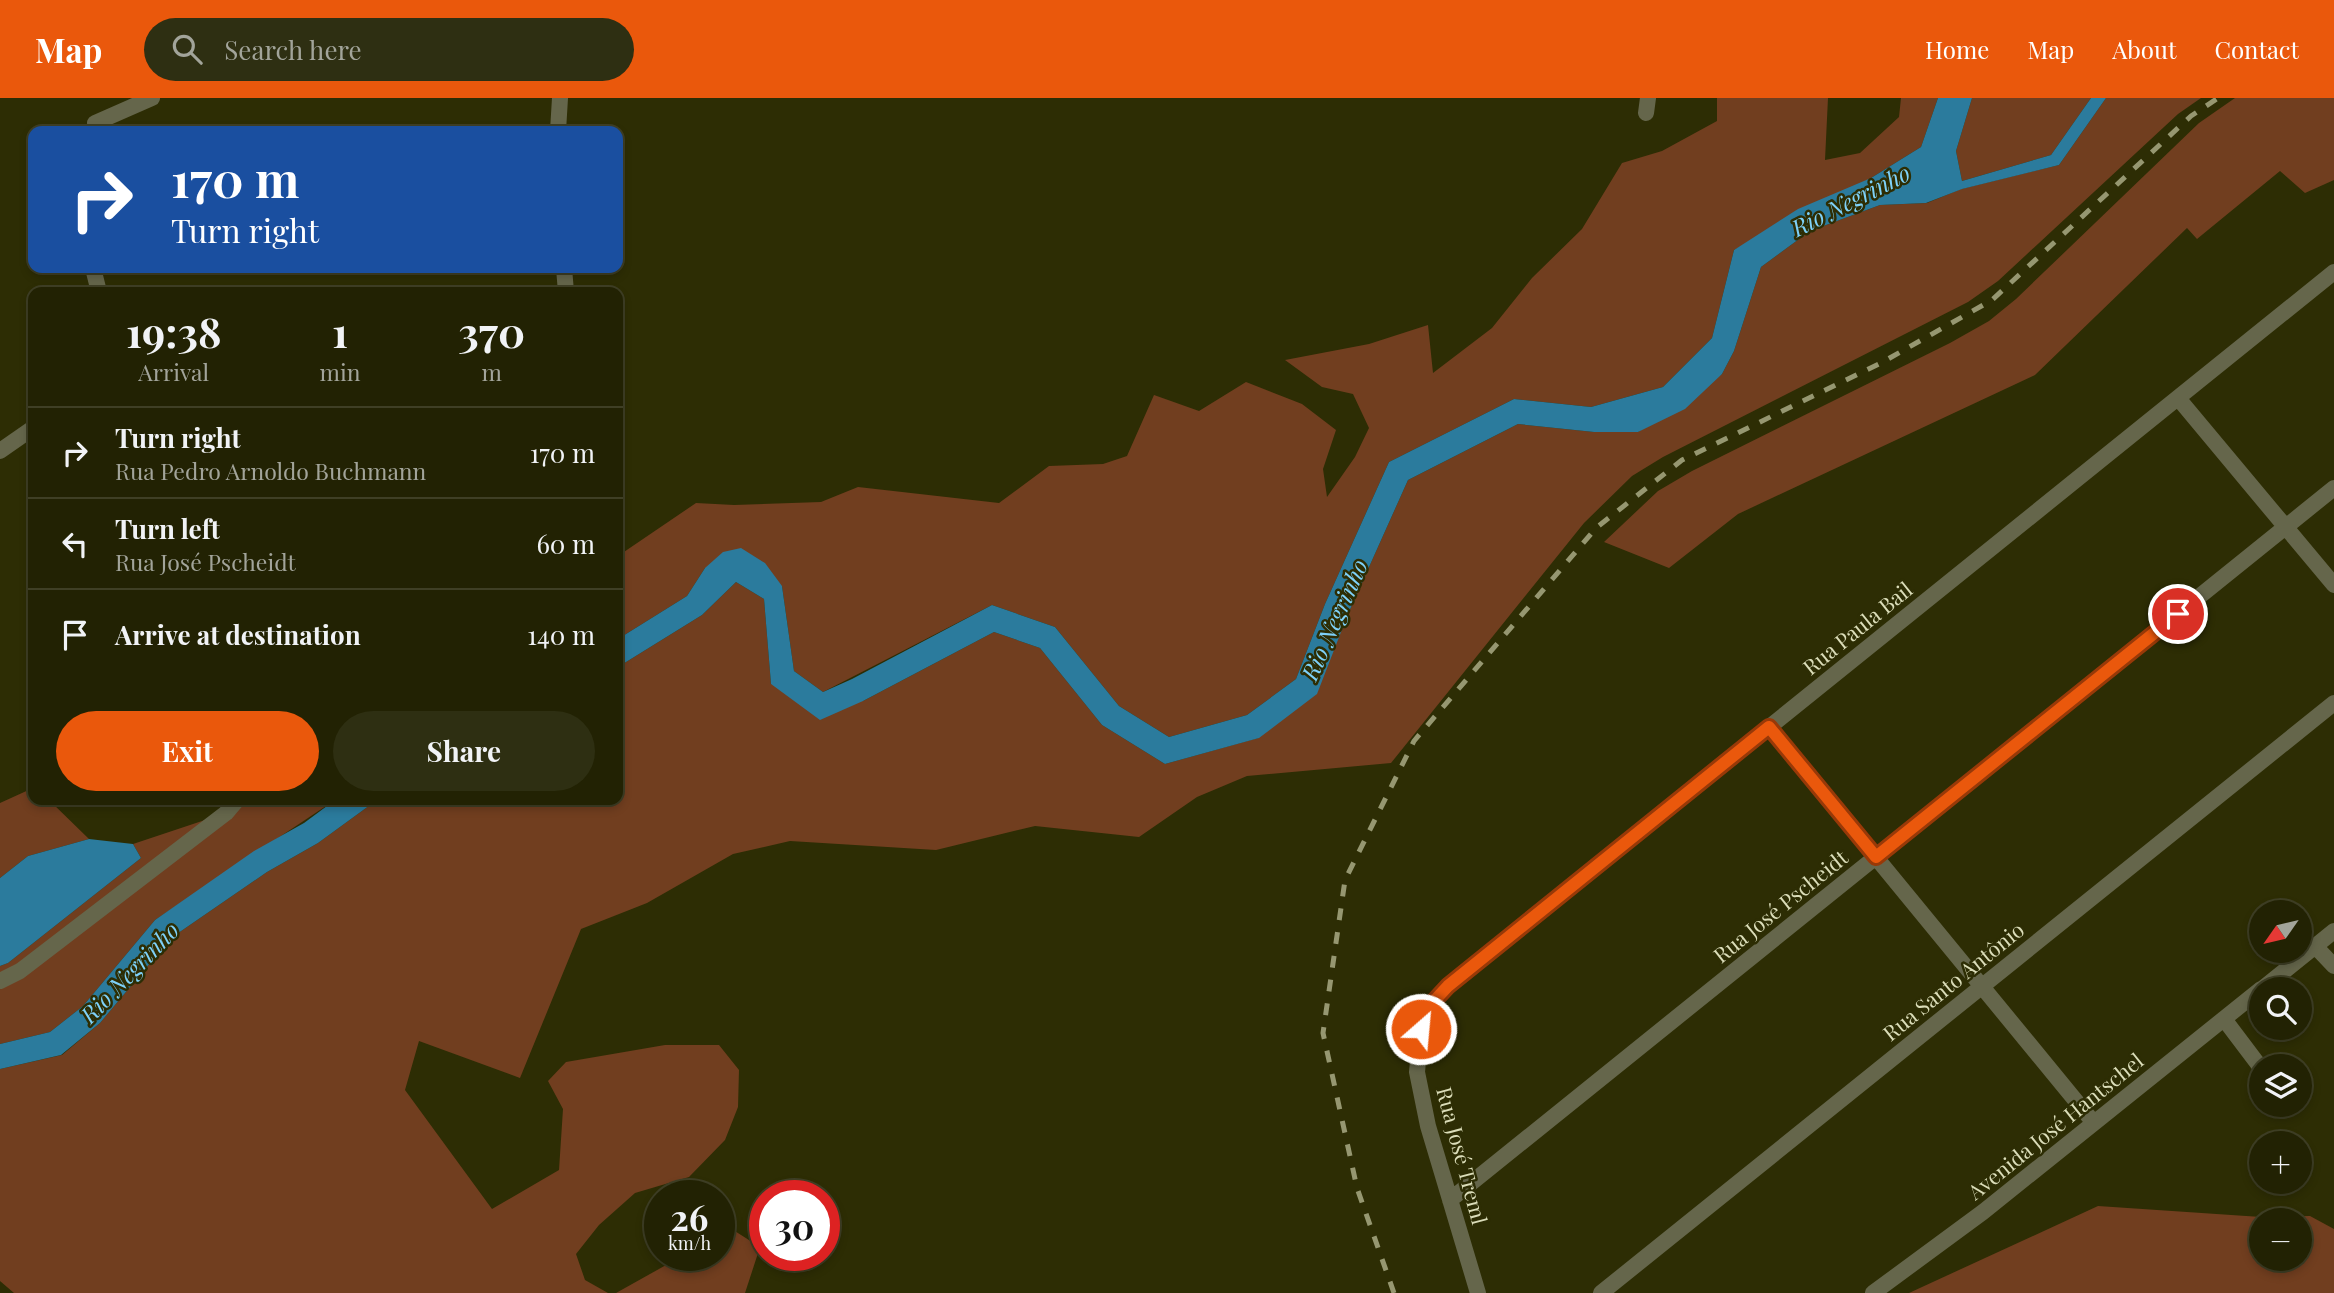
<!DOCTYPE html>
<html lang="en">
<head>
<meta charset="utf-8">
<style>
  body { margin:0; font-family:"Playfair Display",serif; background:#2e2f12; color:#f1f3f6; height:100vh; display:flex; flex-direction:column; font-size:26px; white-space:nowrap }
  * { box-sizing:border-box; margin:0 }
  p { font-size:23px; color:#a2a49a }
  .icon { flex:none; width:38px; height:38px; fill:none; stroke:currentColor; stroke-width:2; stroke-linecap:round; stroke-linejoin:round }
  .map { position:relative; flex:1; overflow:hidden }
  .sheet { position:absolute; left:28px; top:189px; width:595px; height:518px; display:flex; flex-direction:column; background:#222203; border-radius:14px; box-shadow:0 4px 10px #0003,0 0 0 2px #3f3f25 }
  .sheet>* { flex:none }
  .hud { position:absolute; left:28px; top:28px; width:595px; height:147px; border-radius:14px; box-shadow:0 4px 10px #0003,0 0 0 2px #3f3f25; background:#1a4fa0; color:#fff; overflow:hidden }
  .needle { width:46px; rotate:236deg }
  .fabs { position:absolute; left:2249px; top:802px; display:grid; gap:14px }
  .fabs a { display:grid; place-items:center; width:63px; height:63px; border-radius:50%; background:#222203; box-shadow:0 4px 10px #0003,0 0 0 2px #3f3f25; font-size:35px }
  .speed { position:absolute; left:644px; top:1082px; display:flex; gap:14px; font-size:35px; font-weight:700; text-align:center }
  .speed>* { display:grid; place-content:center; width:91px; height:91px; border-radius:50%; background:#222203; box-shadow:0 4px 10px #0003,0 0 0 2px #3f3f25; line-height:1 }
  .speed small { font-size:18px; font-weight:400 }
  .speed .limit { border:10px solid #d22; background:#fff; color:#111 }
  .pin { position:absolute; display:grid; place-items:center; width:60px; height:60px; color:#fff; margin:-30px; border:4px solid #fff; border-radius:50%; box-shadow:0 2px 7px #0007 }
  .me { position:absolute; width:77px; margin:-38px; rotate:27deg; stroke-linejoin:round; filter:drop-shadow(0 0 5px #0008) }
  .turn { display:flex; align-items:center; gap:24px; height:147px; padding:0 28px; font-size:32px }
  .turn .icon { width:91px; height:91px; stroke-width:2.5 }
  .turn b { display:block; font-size:49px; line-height:60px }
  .eta { display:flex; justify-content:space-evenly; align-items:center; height:119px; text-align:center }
  .eta b { font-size:42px; font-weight:700; line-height:49px }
  .cta { display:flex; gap:14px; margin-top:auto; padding:14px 28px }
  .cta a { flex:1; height:80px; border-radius:42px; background:#ea580c; color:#fff; font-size:28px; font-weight:700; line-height:80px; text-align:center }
  .cta a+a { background:#2e2f12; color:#f1f3f6 }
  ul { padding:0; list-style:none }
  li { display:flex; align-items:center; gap:21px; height:91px; padding:0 28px; border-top:2px solid #3f3f25 }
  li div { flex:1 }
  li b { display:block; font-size:26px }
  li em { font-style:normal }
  header { display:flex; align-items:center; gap:42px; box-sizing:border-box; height:98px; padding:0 35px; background:#ea580c; color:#fff }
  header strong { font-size:33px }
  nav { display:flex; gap:38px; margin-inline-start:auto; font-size:24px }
  .search { width:490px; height:63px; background:#2e2f12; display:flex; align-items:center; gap:18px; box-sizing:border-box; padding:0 24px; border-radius:38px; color:#a2a49a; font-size:26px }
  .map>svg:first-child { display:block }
  .green { fill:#713e1f; fill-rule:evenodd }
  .water { fill:#2b7b9d }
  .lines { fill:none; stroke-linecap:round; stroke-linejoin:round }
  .street { stroke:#65664b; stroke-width:16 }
  .rail { stroke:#969771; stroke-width:5; stroke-dasharray:12 12; stroke-linecap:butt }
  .route-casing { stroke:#983908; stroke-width:18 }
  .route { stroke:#ea580c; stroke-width:12 }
  .labels { text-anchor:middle; stroke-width:5; stroke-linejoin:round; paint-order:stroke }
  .street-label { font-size:21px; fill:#dbddb9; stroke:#2d2d04 }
  .water-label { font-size:23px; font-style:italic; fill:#7ed1f8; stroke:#2d2d04 }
</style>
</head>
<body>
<header>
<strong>Map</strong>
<div class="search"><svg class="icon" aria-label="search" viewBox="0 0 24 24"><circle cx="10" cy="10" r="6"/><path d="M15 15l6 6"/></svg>Search here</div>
<nav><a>Home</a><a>Map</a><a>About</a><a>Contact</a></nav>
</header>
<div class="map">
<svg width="2334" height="1195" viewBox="0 0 2334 1195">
  <rect width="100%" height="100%" fill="#2d2d04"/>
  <path class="green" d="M 1717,0 L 1828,0 L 1825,62 L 1860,55 L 1899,19 L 1901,0 L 1938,0 L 1921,49 L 1871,80 L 1734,152 L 1712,240 L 1663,289 L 1591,309 L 1514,301 L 1389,364 L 1325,506 L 1296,581 L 1247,617 L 1169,639 L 1119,608 L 1055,529 L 992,507 L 823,594 L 794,573 L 782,488 L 705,470 L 687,498 L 618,541 L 618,458 L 696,405 L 734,407 L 821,404 L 858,389 L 999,405 L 1049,368 L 1103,366 L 1127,358 L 1154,297 L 1199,313 L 1246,284 L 1302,306 L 1336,332 L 1323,371 L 1327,399 L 1355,359 L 1369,330 L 1353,296 L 1322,289 L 1285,262 L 1369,246 L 1428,227 L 1433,275 L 1492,230 L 1532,180 L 1582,131 L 1622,65 L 1662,53 L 1717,23 Z
    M 1972,0 L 2091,0 L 2051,57 L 1962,83 L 1956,53 Z
    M 2106,0 L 2201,0 L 2178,16 L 1998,183 L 1968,204 L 1663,359 L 1632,378 L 1584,425 L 1391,665 L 1247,678 L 1197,699 L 1139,739 L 1035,728 L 936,752 L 790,743 L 733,756 L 647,805 L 581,831 L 520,980 L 419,943 L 405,992 L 492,1111 L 559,1072 L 563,1011 L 548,983 L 566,964 L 665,947 L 719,947 L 739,972 L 738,1009 L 725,1042 L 689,1079 L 635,1095 L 599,1127 L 576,1156 L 585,1182 L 608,1195 L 14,1195 L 0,1183 L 0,971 L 62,957 L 100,925 L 171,840 L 267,774 L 318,745 L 377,702 L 618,702 L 618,569 L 702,517 L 736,484 L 764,501 L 771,586 L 863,603 L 994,534 L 1040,550 L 1102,627 L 1165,666 L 1258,640 L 1348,516 L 1408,382 L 1518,326 L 1594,334 L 1638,334 L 1722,276 L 1734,253 L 1761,169 L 1810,133 L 1880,107 L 1927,105 L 1961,91 L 2059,67 Z
    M 2235,0 L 2334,0 L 2334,82 L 2305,95 L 2280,73 L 2197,141 L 2187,130 L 2035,277 L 1738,416 L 1669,470 L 1604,444 L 1658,393 L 1692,373 L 1950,245 L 1989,223 L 2016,201 L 2199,25 Z
    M 33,690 L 33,702 L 49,702 L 89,741 L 28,758 L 0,780 L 0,705 Z
    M 237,702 L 335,702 L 155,822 L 83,908 L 50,934 L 0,946 L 0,868 L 8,865 L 141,760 L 133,746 L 226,715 Z
    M 2098,1108 L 2261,1119 L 2310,1118 L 2334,1131 L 2334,1195 L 1909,1195 ZM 2261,1122 L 2300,1122 L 2300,1160 L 2261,1160 Z
    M 730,1130 L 760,1149 L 745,1195 L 616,1195 L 684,1157 L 719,1157 L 719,1136 Z"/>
  <path class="water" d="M 1938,0 L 1972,0 L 1956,53 L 1962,83 L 2051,57 L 2091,0 L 2106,0 L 2059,67 L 1962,91 L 1926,105 L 1880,107 L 1810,133 L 1761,169 L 1734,253 L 1722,276 L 1685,311 L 1638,334 L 1594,334 L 1518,326 L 1408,382 L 1348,516 L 1317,596 L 1259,640 L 1165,666 L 1102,627 L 1040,550 L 994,534 L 863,603 L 820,622 L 771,586 L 764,501 L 736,484 L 702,517 L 618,569 L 618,541 L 687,498 L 705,470 L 723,454 L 741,450 L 765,465 L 782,488 L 794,573 L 823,594 L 852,581 L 992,507 L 1055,529 L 1119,608 L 1169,639 L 1247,617 L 1296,581 L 1325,506 L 1389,364 L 1514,301 L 1591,309 L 1663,289 L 1712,240 L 1734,152 L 1798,111 L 1871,80 L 1921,49 Z
    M 335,702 L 377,702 L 318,745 L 267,774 L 171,840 L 100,925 L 61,957 L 0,971 L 0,946 L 50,934 L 83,908 L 155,822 L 254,753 L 304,725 Z
    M 89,741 L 133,746 L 141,760 L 8,865 L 0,868 L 0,780 L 28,758 Z"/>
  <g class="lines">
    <path class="street" d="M 1646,15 L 1648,0
      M 95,25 L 152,0
      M 558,33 L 560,0
      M 93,170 L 99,194
      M 564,170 L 566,194
      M 2178,300 L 2334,487
      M 0,353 L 33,330
      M 1769,629 L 2094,1025
      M 2315,848 L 2334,868
      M 0,883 L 20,873 L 226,715 L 237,702
      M 2262,891 L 2334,833
      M 2224,921 L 2261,970
      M 1450,1102 L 2334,390
      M 1478,1195 L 1428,1028 L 1417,974 L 1421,931 L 1435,902 L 1448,888 L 2334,174
      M 1601,1195 L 2334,605
      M 1873,1195 L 1983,1114 L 2261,891"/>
    <path class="rail" d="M 1394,1195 L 1357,1090 L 1323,935 L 1345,782 L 1414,643 L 1596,430 L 1682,362 L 1881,265 L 1992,202 L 2191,18 L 2218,0"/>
  </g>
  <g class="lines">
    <g class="route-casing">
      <path id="route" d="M 1421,931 L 1435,902 L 1448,888 L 1769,629 L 1876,759 L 2178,516"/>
    </g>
    <use href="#route" class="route"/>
  </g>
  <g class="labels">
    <g class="street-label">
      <text transform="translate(1858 531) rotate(-39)" y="7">Rua Paula Bail</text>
      <text transform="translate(1781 809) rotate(-39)" y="7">Rua José Pscheidt</text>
      <text transform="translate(1954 884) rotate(-39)" y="7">Rua Santo Antônio</text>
      <text transform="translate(2056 1029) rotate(-39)" y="7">Avenida José Hantschel</text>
      <text transform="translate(1461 1058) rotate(75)" y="7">Rua José Treml</text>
    </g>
    <g class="water-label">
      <text transform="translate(1851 103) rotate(-27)" y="8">Rio Negrinho</text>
      <text transform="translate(1335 522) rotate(-66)" y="8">Rio Negrinho</text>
      <text transform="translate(130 875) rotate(-46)" y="8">Rio Negrinho</text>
    </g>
  </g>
</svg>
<div class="fabs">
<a><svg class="needle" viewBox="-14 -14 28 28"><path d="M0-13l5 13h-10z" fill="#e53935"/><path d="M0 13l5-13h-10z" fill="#a2a49a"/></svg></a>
<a><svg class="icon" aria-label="search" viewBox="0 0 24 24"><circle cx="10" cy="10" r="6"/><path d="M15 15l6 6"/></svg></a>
<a><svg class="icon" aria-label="layers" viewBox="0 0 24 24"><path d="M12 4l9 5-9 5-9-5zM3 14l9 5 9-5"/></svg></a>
<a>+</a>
<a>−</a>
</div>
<div class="speed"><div>26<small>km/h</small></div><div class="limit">30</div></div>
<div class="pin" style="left:2178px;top:516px;background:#d93025"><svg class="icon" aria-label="arrive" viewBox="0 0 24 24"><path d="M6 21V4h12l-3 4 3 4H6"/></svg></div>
<svg class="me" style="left:1421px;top:931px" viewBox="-20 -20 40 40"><circle r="17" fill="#ea580c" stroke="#fff" stroke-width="3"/><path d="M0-11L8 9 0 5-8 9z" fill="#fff"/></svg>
<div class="hud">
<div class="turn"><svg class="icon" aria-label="right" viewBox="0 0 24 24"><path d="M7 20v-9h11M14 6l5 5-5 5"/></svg><div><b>170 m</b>Turn right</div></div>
</div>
<section class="sheet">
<div class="eta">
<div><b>19:38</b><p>Arrival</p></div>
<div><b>1</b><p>min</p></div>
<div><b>370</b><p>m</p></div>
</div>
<ul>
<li><svg class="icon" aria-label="right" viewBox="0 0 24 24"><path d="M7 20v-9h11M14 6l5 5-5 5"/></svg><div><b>Turn right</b><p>Rua Pedro Arnoldo Buchmann</p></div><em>170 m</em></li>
<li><svg class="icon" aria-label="left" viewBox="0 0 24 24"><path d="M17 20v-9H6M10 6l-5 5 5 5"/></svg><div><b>Turn left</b><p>Rua José Pscheidt</p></div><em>60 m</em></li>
<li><svg class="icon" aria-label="arrive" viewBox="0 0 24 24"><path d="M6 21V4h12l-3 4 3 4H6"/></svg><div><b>Arrive at destination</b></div><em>140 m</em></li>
</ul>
<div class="cta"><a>Exit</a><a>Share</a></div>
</section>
</div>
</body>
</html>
